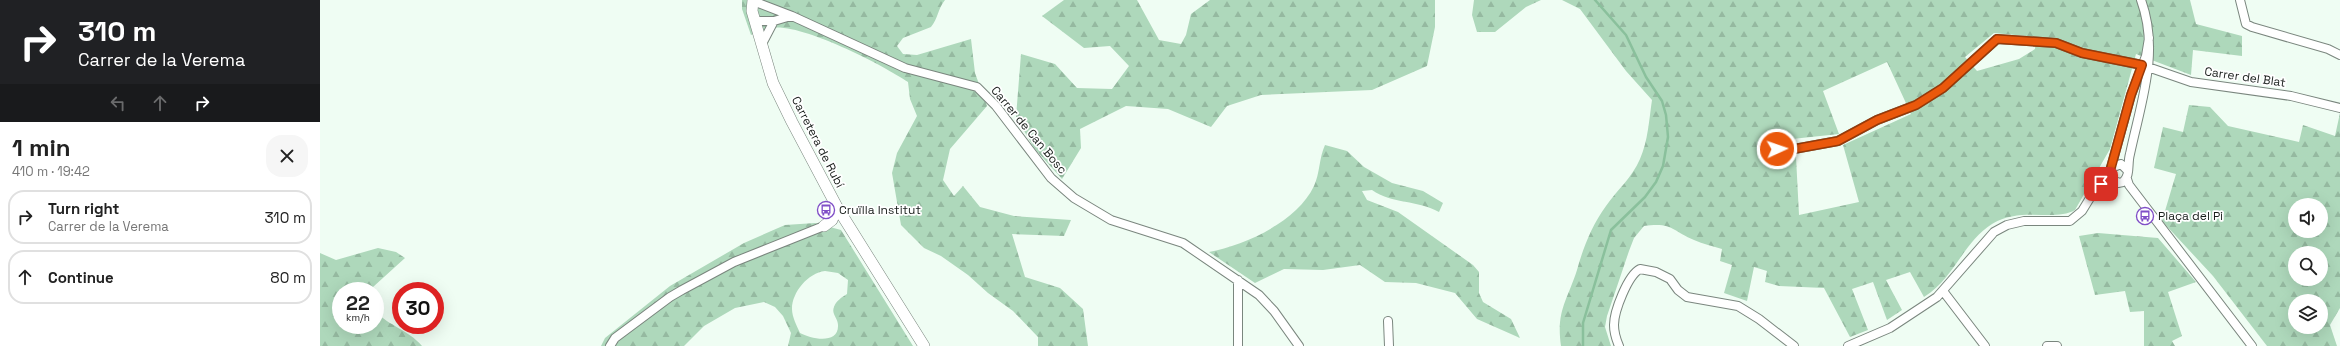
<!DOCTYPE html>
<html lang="en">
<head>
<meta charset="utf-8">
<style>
  body { margin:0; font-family:"Space Grotesk",sans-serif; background:#f6f6f6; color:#222; height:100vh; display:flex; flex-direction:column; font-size:15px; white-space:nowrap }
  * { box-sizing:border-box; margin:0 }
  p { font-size:13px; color:#767676 }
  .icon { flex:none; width:22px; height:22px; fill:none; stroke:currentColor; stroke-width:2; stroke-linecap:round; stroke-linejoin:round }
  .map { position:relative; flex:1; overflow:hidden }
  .details { display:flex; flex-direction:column; background:#fff; width:320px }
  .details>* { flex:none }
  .top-card { background:#202124; color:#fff; overflow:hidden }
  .buttons { position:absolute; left:1968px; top:198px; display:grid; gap:8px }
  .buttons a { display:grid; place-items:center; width:40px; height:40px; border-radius:50%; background:#fff; box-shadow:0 4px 16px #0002; font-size:20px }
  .speed { position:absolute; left:12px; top:282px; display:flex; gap:8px; font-size:20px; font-weight:700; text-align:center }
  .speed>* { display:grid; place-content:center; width:52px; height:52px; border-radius:50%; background:#fff; box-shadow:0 4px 16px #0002; line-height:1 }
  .speed small { font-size:10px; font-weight:400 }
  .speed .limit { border:6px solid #d22; background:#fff; color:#111 }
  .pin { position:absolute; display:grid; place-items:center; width:34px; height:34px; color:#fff; margin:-17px; border-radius:8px; box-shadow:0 2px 6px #0006 }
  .me { position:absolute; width:44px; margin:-22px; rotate:87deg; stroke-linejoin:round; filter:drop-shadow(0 0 3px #0008) }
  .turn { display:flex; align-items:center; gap:14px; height:84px; padding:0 12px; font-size:18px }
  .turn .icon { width:52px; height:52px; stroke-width:2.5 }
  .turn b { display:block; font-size:28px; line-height:34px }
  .lanes { display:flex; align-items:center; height:38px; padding:0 12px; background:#0003; justify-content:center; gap:20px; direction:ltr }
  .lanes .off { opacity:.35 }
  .round { display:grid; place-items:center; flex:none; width:42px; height:42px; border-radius:16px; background:#f6f6f6 }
  .headline { display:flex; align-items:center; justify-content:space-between; height:68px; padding:0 12px }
  h1 { font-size:24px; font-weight:700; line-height:30px }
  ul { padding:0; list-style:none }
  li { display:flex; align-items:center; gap:12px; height:54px; margin:0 8px 6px; padding:0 4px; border:2px solid #e0e0e0; border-radius:16px }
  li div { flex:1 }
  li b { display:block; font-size:15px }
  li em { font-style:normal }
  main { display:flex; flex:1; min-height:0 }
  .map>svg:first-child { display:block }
  .forest { fill:url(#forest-firs); fill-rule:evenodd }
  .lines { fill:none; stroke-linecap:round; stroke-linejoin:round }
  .stream { stroke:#8ac09c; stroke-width:2.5 }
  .street-casing { stroke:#7a867e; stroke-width:10 }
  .secondary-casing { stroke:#7a867e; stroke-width:12 }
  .street { stroke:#fff; stroke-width:8 }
  .secondary { stroke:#fff; stroke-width:11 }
  .route-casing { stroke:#983908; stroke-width:10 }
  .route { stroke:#ea580c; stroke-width:7 }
  .labels { text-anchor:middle; stroke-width:3.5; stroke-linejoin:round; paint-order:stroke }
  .street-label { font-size:12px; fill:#181d1a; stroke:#fff }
  .poi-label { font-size:12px; fill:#181d1a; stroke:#fff; text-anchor:start }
</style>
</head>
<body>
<main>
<section class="details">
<div class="top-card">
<div class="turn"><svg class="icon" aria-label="right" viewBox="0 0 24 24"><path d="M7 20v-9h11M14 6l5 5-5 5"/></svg><div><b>310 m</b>Carrer de la Verema</div></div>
<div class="lanes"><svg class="icon off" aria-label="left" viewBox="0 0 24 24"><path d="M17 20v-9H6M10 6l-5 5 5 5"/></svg><svg class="icon off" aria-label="ahead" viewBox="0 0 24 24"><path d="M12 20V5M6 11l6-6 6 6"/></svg><svg class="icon" aria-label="right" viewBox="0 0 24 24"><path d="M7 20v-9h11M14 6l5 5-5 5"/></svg></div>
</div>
<div class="headline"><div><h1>1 min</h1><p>410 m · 19:42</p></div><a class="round"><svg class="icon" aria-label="close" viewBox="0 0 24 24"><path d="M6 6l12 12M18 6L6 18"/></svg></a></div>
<ul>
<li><svg class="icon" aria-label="right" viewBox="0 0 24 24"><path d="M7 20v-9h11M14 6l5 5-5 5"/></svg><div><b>Turn right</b><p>Carrer de la Verema</p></div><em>310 m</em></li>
<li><svg class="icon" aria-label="ahead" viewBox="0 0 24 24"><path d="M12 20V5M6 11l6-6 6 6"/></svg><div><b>Continue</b></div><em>80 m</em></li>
</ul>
</section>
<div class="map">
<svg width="2020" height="346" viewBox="0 0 2020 346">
  <defs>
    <pattern id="forest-firs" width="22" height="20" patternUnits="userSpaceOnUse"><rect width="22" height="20" fill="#aed8bb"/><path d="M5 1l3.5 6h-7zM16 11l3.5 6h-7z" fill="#95b9a0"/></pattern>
  </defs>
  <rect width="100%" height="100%" fill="#effdf3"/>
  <path class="forest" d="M 422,0 L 625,0 C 618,8 618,19 611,27 L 583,38 L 577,46 L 583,54 L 597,55 L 651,39 L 655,73 L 667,106 L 630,149 L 623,180 L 634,196 L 643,186 L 660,207 L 694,216 L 751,220 L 744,236 L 692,234 L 705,277 L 740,288 L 763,309 L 768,346 L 718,346 L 718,337 L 693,311 L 668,293 L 648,275 L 621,256 L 604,248 L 581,225 L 572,173 L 577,153 L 597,116 L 590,99 L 588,82 C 563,65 480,22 451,28 C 444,29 437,32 431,35 L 422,9 Z
    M 744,0 L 817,0 L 839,40 L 861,44 L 866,35 L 871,14 L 890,0 L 1115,0 L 1115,27 L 1107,66 L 1052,90 L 941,95 L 907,106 L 891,127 L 848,109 L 806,106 L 760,129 L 761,148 L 742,179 L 714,148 L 696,117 L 701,54 L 735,64 L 757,88 L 792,89 L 809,66 L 790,46 L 764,48 L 722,16 Z
    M 1154,0 L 1221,0 L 1206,7 L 1175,32 L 1157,32 L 1152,15 Z
    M 1242,0 L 1870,0 L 1876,24 L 1922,36 L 1922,56 L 1873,50 L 1871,75 L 1816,54 L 1790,149 L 1755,210 C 1734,222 1701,206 1672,224 C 1643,242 1634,279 1604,297 L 1590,272 L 1566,280 L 1582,310 L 1567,320 L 1553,282 L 1532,289 L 1548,330 L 1530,337 L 1504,288 L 1459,286 L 1445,282 L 1447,271 L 1434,267 L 1427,301 L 1404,293 L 1412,265 L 1400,261 L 1402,249 C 1393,246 1383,244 1374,240 C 1352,231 1353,222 1324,226 L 1314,238 L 1309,251 L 1287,316 L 1285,327 L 1291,346 L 1241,346 C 1236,311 1247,301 1257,270 C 1263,248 1272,225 1286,206 C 1297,190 1312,178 1320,159 C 1328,141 1329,120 1332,100 L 1306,71 L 1260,9 ZM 1674,33 L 1716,37 L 1715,49 L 1699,59 L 1657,71 L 1645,57 ZM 1567,62 L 1591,114 L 1523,145 L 1539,202 L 1479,215 L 1476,157 L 1455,162 L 1444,142 L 1519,134 L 1503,91 Z
    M 1869,105 L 1890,107 L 1908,126 L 1979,142 L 1983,125 L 2015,136 L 2020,113 L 2020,308 L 2010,325 L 2017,346 L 1947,346 L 1893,276 L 1842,221 L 1856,174 L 1834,168 L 1843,127 L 1863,132 ZM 1975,205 L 2001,205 L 2001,231 L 1975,231 ZM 1975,253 L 2001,253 L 2001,279 L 1975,279 ZM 1975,301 L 2001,301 L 2001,327 L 1975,327 Z
    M 1005,145 L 1027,151 L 1044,167 L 1072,183 L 1103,191 L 1123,203 L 1119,212 C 1098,200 1072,204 1052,190 L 1042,191 L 1047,200 L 1078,212 L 1153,265 L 1159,272 L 1159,293 L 1163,302 L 1191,319 L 1200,338 L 1157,319 L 1135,293 L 1096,283 L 1065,282 L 1040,265 L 1003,270 L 964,269 L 935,283 L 889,252 C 925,245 977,222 994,186 C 1000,173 999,158 1005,145 Z
    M 495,223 L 521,230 L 593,346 L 468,346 L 471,333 L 463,316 L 455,307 L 444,302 L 415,308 L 384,326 L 364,346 L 281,346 L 285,338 L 350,286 L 424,243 L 465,225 ZM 505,271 L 518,273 L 528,280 L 527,294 C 522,297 516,301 514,307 C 511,314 518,318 518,325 C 519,345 491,339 480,333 C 477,326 472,317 472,309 C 472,292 488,273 505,271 Z
    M 1778,233 L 1838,238 L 1876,282 L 1848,292 L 1862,336 L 1852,341 L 1855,346 L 1824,346 L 1824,311 L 1810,312 L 1805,291 L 1775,295 L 1759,236 Z
    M 58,248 L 76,252 L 85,258 L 53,287 L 52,291 L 21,291 L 21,325 L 55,325 L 55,310 C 63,323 89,330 102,346 L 0,346 L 0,253 L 16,260 Z"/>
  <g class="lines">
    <path class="stream" d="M 1263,346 L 1263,323 L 1291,230 L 1325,197 L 1336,182 L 1343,166 L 1348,137 L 1346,115 L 1342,101 L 1326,77 L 1306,35 L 1275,0"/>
    <g class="street-casing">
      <path id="street" d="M 1821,0 C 1840,52 1821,102 1810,154 C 1807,164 1811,175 1803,182 L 1798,183 L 1791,178 L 1790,171 L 1811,95 L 1826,56 L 1829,38
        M 1920,0 L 1926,24 L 1932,27 L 2008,49 L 2020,55
        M 433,1 L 472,16 L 585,68 L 657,87 L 676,106 L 731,178 L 754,198 L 791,220 L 863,243 L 939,295 L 954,311 L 979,346
        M 435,21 L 454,21
        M 442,44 L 454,21 L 471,16
        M 1457,149 L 1474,149 L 1518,141 L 1557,120 L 1596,105 L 1623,88 L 1677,39 L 1736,43 L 1762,53 L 1822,65 L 1871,82 L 1971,96 L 2020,108
        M 1791,168 L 1801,164 L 1808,171
        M 1807,179 L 1809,185 L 1932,346
        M 1623,291 L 1665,346
        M 1068,321 L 1069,346
        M 290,346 L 295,338 L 350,297 L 362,290 L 414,262 L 504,226
        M 918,346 L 918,280
        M 1299,346 C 1296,339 1294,332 1294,325 C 1294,311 1308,275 1320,269 L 1336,272 L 1350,279 L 1358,290 L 1367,297 L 1418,306 L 1439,319 L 1474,346
        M 1528,346 L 1570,328 L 1617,297 L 1674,232 L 1687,225 L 1704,221 L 1750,221 L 1762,211 L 1778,185 L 1791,178
        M 1727,346 L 1737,346"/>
    </g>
    <g class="secondary-casing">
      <path id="secondary" d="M 433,0 L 432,11 L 453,83 L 472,122 L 517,207 L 604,346
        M 504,226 L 512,220 L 517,207"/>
    </g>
    <use href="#street" class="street"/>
    <use href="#secondary" class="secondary"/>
  </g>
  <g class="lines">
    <g class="route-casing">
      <path id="route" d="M 1457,149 L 1474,149 L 1518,141 L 1557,120 L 1596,105 L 1623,88 L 1677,39 L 1736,43 L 1762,53 L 1822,65 L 1811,95 L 1790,171 L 1791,178 L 1781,184"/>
    </g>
    <use href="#route" class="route"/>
  </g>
  <defs>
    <g id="bus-ring" transform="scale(0.9)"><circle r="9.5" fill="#fff" stroke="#804fc7" stroke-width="1.5"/><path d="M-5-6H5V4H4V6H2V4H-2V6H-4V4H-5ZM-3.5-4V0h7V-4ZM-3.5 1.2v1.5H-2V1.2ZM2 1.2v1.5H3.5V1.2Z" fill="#804fc7"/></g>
  </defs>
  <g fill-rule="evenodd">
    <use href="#bus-ring" x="506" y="210"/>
    <use href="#bus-ring" x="1825" y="216"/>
  </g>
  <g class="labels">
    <g class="street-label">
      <text transform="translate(1925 77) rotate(8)" y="4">Carrer del Blat</text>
      <text transform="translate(709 130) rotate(50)" y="4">Carrer de Can Bosc</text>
      <text transform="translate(498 142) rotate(63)" y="4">Carretera de Rubí</text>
    </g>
    <g class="poi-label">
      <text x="519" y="214">Cruïlla Institut</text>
      <text x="1838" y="220">Plaça del Pi</text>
    </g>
  </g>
</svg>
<div class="buttons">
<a><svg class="icon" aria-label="sound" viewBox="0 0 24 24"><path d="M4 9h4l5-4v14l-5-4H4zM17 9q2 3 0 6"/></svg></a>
<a><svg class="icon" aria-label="search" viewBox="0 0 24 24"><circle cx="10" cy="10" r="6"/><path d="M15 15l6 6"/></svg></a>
<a><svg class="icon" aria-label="layers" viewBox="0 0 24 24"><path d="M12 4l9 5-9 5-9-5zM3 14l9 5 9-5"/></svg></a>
</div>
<div class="speed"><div>22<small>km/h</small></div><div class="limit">30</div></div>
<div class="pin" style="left:1781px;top:184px;background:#d93025"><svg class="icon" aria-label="arrive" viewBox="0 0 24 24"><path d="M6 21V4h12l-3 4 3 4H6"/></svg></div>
<svg class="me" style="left:1457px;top:149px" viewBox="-20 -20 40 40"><circle r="17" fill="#ea580c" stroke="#fff" stroke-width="3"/><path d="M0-11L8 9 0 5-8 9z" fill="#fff"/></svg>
</div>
</main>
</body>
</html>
